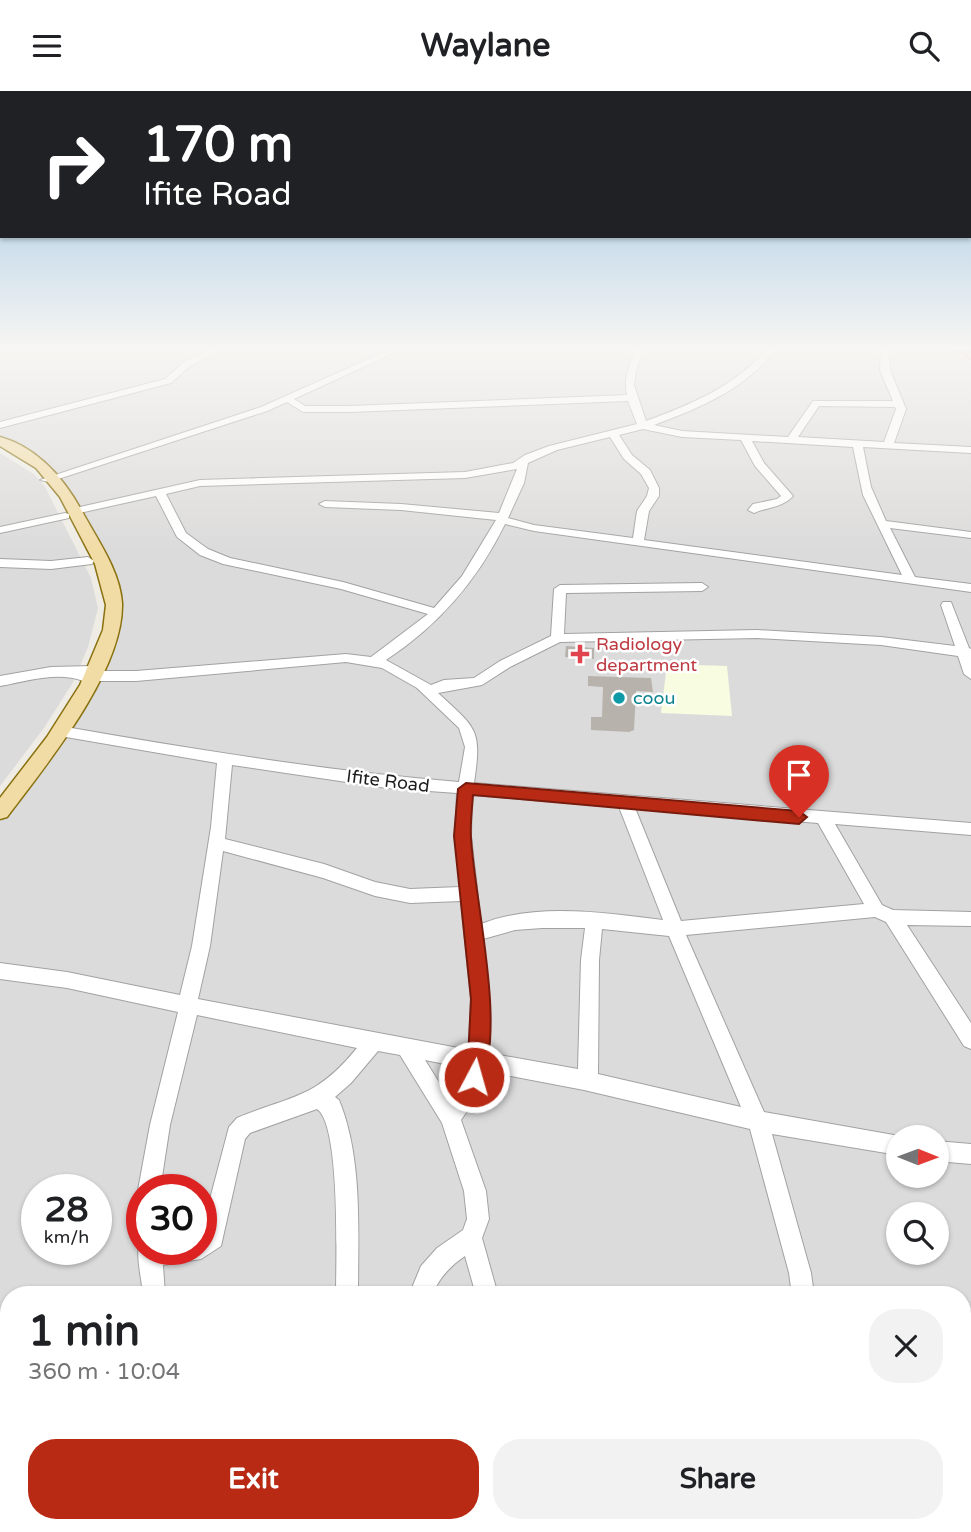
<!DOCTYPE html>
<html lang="en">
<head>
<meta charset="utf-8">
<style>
  body { margin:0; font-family:"Varela Round",sans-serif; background:#f2f2f2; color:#202124; height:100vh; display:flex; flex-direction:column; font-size:26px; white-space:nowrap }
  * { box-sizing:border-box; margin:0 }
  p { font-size:23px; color:#757577 }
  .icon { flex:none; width:38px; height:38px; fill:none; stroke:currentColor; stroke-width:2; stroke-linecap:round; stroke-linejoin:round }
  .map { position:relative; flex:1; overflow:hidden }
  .side { position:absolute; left:0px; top:1195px; width:971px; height:247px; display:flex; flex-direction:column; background:#fff; border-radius:28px 28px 0 0; box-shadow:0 2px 5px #0004 }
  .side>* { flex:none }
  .guide { position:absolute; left:0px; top:0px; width:971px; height:147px; box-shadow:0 2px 5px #0004; background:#202124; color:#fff; overflow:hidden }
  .needle { width:46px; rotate:91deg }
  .fabs { position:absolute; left:886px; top:1034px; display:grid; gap:14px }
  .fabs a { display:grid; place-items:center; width:63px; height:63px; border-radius:50%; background:#fff; box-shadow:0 2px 5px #0004; font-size:35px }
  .speed { position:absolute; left:21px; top:1083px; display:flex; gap:14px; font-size:35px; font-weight:700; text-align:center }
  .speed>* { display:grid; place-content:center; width:91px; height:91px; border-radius:50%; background:#fff; box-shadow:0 2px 5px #0004; line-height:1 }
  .speed small { font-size:18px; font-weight:400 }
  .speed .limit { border:10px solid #d22; background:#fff; color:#111 }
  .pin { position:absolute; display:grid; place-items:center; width:60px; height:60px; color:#fff; margin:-72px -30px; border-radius:50% 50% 50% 0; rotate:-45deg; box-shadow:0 0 7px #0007 }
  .pin .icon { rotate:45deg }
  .me { position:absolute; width:77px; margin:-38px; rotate:6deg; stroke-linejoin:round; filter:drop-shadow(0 0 5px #0008) }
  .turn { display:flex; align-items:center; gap:24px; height:147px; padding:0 28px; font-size:32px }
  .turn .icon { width:91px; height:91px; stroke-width:2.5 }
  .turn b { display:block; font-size:49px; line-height:60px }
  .round { display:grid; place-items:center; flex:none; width:74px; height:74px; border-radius:28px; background:#f2f2f2 }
  .summary { display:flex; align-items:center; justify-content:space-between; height:119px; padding:0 28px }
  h1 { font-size:42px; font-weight:700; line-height:52px }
  .cta { display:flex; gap:14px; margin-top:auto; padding:14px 28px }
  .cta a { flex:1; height:80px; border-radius:28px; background:#b82a14; color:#fff; font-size:28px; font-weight:700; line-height:80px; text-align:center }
  .cta a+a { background:#f2f2f2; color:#202124 }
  header { display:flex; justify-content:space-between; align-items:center; height:91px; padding:0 28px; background:#fff; font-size:32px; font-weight:700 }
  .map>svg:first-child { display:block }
  .residential { fill:#dcdbdb; fill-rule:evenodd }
  .education { fill:#f8fce1 }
  .building { fill:#b7b2ab }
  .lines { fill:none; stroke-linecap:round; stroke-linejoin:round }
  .minor-casing { stroke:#a2a2a2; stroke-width:2 }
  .major-casing { stroke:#8a710f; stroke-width:3 }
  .highway-casing { stroke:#c93655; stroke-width:2 }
  .minor { fill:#fff; fill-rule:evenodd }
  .major { fill:#f2dca6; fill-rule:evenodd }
  .highway { fill:#de9599; fill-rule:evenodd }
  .route { fill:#b82a14; stroke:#781b0d; stroke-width:2 }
  .health-dot { fill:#e0444e; stroke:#fff; stroke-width:2.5 }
  .culture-dot { fill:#0f9aa8; stroke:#fff; stroke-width:2.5 }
  .labels { text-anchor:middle; stroke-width:5; stroke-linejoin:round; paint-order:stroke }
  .health-label { font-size:18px; fill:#be3a42; stroke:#fff; text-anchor:start }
  .culture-label { font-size:18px; fill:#0d838f; stroke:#fff; text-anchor:start }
  .street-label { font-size:18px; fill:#1e1e1e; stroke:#fff }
</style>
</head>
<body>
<header><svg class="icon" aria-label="menu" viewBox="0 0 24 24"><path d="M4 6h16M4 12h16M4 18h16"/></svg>Waylane<svg class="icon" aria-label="search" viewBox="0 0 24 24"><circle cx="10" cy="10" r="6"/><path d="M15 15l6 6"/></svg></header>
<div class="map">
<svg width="971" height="1441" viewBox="0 0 971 1441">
  <rect width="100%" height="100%" fill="#eeece5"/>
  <path class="residential" d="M 0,258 L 951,258 L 971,271 L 971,1441 L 0,1441 L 0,731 L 46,669 L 116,547 L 121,516 L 83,426 L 56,382 L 41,369 L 0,347 ZM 898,1046 L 936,1046 L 936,1085 L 898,1085 ZM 37,1099 L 96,1099 L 96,1158 L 37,1158 ZM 142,1099 L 201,1099 L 201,1158 L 142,1158 ZM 898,1124 L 936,1124 L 936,1162 L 898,1162 ZM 9,1204 L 962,1204 L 962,1433 L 9,1433 Z
    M 0,362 L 35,384 L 45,396 L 91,487 L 98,517 L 88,556 L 72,593 L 44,637 L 0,695 Z"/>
  <path class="education" d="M 667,573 L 727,575 L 732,625 L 661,622 Z"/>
  <path class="building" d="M 566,555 L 594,557 L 594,568 L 565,566 Z
    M 588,585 L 651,587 L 653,601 L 636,600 L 634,639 L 629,641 L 591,639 L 591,626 L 602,626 L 603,596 L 588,595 Z"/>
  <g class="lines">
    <g class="minor-casing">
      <path id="minor" d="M 211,258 L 222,258 L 190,275 L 171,292 L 0,337 L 0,331 L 165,288 L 184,271 Z
        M 391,258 L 402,258 L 294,308 L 305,315 L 349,315 L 627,304 C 623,286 630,275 635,258 L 643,258 L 636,280 L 634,294 L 646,330 C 692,313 735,295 767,258 L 776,258 C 746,298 700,317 654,334 L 682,340 L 788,346 L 813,310 L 893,310 L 880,279 L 881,258 L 889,258 L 890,279 L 906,318 L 894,352 L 971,356 L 971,362 L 863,356 L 871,396 L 886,430 L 971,441 L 971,447 L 890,437 L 915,486 L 971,493 L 971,501 L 534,440 L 505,433 C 477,490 439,534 386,569 L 431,594 L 444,589 L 474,587 L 500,570 L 551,545 L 554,498 L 560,494 L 702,492 L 708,496 L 702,500 L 566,502 L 564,543 L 757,539 L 881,546 L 955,555 L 941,514 L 943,511 L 951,511 L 969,557 L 971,558 L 971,588 L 964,583 L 958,565 L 881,554 L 757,547 L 560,551 L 510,576 L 482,594 L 438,602 C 477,638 482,638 474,692 L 971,732 L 971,744 L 835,733 L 882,814 L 893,819 L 971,821 L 971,835 L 907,834 L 971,932 L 971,958 L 964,955 L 886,831 L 875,826 L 686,844 L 764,1021 L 905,1046 L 898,1046 L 898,1064 L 772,1043 L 811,1182 L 814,1204 L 792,1204 L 789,1182 L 750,1038 L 584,999 L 484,980 L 471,1014 L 461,1029 L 486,1100 L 489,1128 L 482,1147 L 498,1204 L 476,1204 L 465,1165 C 450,1175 439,1187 432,1204 L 409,1204 L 421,1175 L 437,1157 L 463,1139 L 467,1128 L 464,1100 L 442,1032 L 400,964 L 378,960 L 351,992 L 335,1006 L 339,1009 C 363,1067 358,1142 358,1204 L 336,1204 C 336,1172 341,1034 317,1018 L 250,1042 L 245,1048 L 221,1155 L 201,1168 L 163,1174 L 165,1204 L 143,1204 C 142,1189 135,1163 140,1150 L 142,1158 L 201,1158 L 201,1142 L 229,1036 L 237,1027 C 292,1004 316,1008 357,957 L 197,924 L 170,1034 L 160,1099 L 142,1099 L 142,1107 L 138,1099 L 150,1034 L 178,921 L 67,897 L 0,888 L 0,872 L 67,881 L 180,904 L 192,855 L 211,736 L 217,672 L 60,645 L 53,640 L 55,636 L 60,635 C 192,658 325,680 459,691 L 465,656 L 459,637 L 417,597 L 382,577 L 346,571 L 136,590 L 83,590 C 58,580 28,590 0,595 L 0,585 L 51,576 L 93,575 L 100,580 L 136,580 L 346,563 L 371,566 L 428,523 L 341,498 L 223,473 L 200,464 L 177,446 L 156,405 L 75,423 L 71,422 L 71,418 L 200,389 L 465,381 L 513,372 L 525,364 L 549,355 L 637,333 L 628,310 L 349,321 L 303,321 L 287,311 L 267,320 L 49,391 L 40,389 L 261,316 ZM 819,315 L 895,316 L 896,318 L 884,351 L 798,346 ZM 643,338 L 682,346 L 741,349 L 755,375 L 781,405 L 777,408 L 753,413 L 748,419 L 754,422 C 767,416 782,417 793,405 L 764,372 L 752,350 L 853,356 L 863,404 L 902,484 L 644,449 L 649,420 L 659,405 L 659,397 L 650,379 L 632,364 L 619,344 ZM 610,346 L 624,368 L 641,383 L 649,397 L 647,405 L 637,420 L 633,447 L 534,434 L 508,427 L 524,392 L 528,372 L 557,359 ZM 517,378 L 499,422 L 401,413 L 325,410 L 319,413 L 325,416 L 401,419 L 496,429 L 462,485 L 434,517 L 343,491 L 230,467 L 208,458 L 186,442 L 166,403 L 200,395 L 465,387 ZM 232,674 L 387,697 L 457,702 L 455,745 L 460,796 L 410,798 L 375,791 L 324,773 L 225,748 ZM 472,704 L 619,716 L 663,829 C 606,822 536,811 481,833 L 471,745 ZM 635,717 L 818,732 L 864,813 L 681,830 ZM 223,760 L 323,787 L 375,805 L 410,812 L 461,810 L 471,908 L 469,959 L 198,908 L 210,855 ZM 542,837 L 585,837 L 581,869 L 578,978 L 488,962 L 489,908 L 483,848 L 515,839 ZM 602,838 L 669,845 L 741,1016 L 598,983 L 599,869 ZM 425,969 L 465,977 L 450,1009 Z
        M 65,422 L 69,423 L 69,427 L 0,442 L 0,436 Z
        M 88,466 L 94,470 L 92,473 L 51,478 L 0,476 L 0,468 L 51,470 Z
        M 936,1050 L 971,1053 L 971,1073 L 936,1070 Z
        M 971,1262 L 971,1286 L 962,1287 L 962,1263 Z
        M 962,1381 L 971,1382 L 971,1408 L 962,1407 Z
        M 0,1421 L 9,1424 L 9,1433 L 13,1433 L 16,1441 L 0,1441 Z
        M 116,1433 L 166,1433 L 163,1441 L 115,1441 Z
        M 536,1433 L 570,1433 L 567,1441 L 533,1441 Z
        M 765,1433 L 791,1433 L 793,1441 L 767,1441 Z"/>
    </g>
    <g class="major-casing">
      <path id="major" d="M 0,346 C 39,357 66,390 84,424 C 99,451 120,481 122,512 C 124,580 46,674 7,726 L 0,728 L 0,707 L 47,646 L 80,594 L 103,539 L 106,514 L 95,473 L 60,406 L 36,377 L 0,355 Z"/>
    </g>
    <g class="highway-casing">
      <path id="highway" d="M 955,258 L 971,259 L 971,268 Z"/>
    </g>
    <use href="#minor" class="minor"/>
    <use href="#major" class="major"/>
    <use href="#highway" class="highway"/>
  </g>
  <linearGradient id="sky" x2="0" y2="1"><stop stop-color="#8fbce1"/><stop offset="0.56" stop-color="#f7f6f3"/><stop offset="1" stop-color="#f7f6f3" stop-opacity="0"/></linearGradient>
  <rect width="971" height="460" fill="url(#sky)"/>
  <path class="route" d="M 466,692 L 799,720 L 807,726 L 799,733 L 473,704 C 472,719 470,733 471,747 C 475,813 506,934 481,993 L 474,996 L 467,993 L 464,986 L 468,968 L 471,908 L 454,745 L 458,698 Z"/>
  <path class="health-dot" d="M576.5 552.5h7v7h7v7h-7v7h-7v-7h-7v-7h7z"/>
  <circle class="culture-dot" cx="619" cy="607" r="7"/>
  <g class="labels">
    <g class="health-label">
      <text x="596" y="559">Radiology<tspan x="596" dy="21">department</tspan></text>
    </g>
    <g class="culture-label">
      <text x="633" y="613">coou</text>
    </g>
    <g class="street-label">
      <text transform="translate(388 690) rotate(7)" y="6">Ifite Road</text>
    </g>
  </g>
</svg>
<div class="fabs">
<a><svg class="needle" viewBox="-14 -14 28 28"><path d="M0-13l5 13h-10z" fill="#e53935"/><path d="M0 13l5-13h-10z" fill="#757577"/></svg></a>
<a><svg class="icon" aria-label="search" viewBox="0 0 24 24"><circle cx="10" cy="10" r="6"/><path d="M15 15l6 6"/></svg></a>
</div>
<div class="speed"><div>28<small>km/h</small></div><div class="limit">30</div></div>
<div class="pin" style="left:799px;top:726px;background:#d93025"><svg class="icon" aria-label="arrive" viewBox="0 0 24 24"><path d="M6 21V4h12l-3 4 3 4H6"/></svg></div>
<svg class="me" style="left:474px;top:986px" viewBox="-20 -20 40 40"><circle r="17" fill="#b82a14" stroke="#fff" stroke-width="3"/><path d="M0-11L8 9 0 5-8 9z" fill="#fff"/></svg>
<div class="guide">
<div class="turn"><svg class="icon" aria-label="right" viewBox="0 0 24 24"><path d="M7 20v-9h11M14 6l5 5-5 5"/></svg><div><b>170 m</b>Ifite Road</div></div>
</div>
<section class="side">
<div class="summary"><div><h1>1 min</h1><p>360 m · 10:04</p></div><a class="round"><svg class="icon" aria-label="close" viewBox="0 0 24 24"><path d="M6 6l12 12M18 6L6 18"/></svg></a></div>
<div class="cta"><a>Exit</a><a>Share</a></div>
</section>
</div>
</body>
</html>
